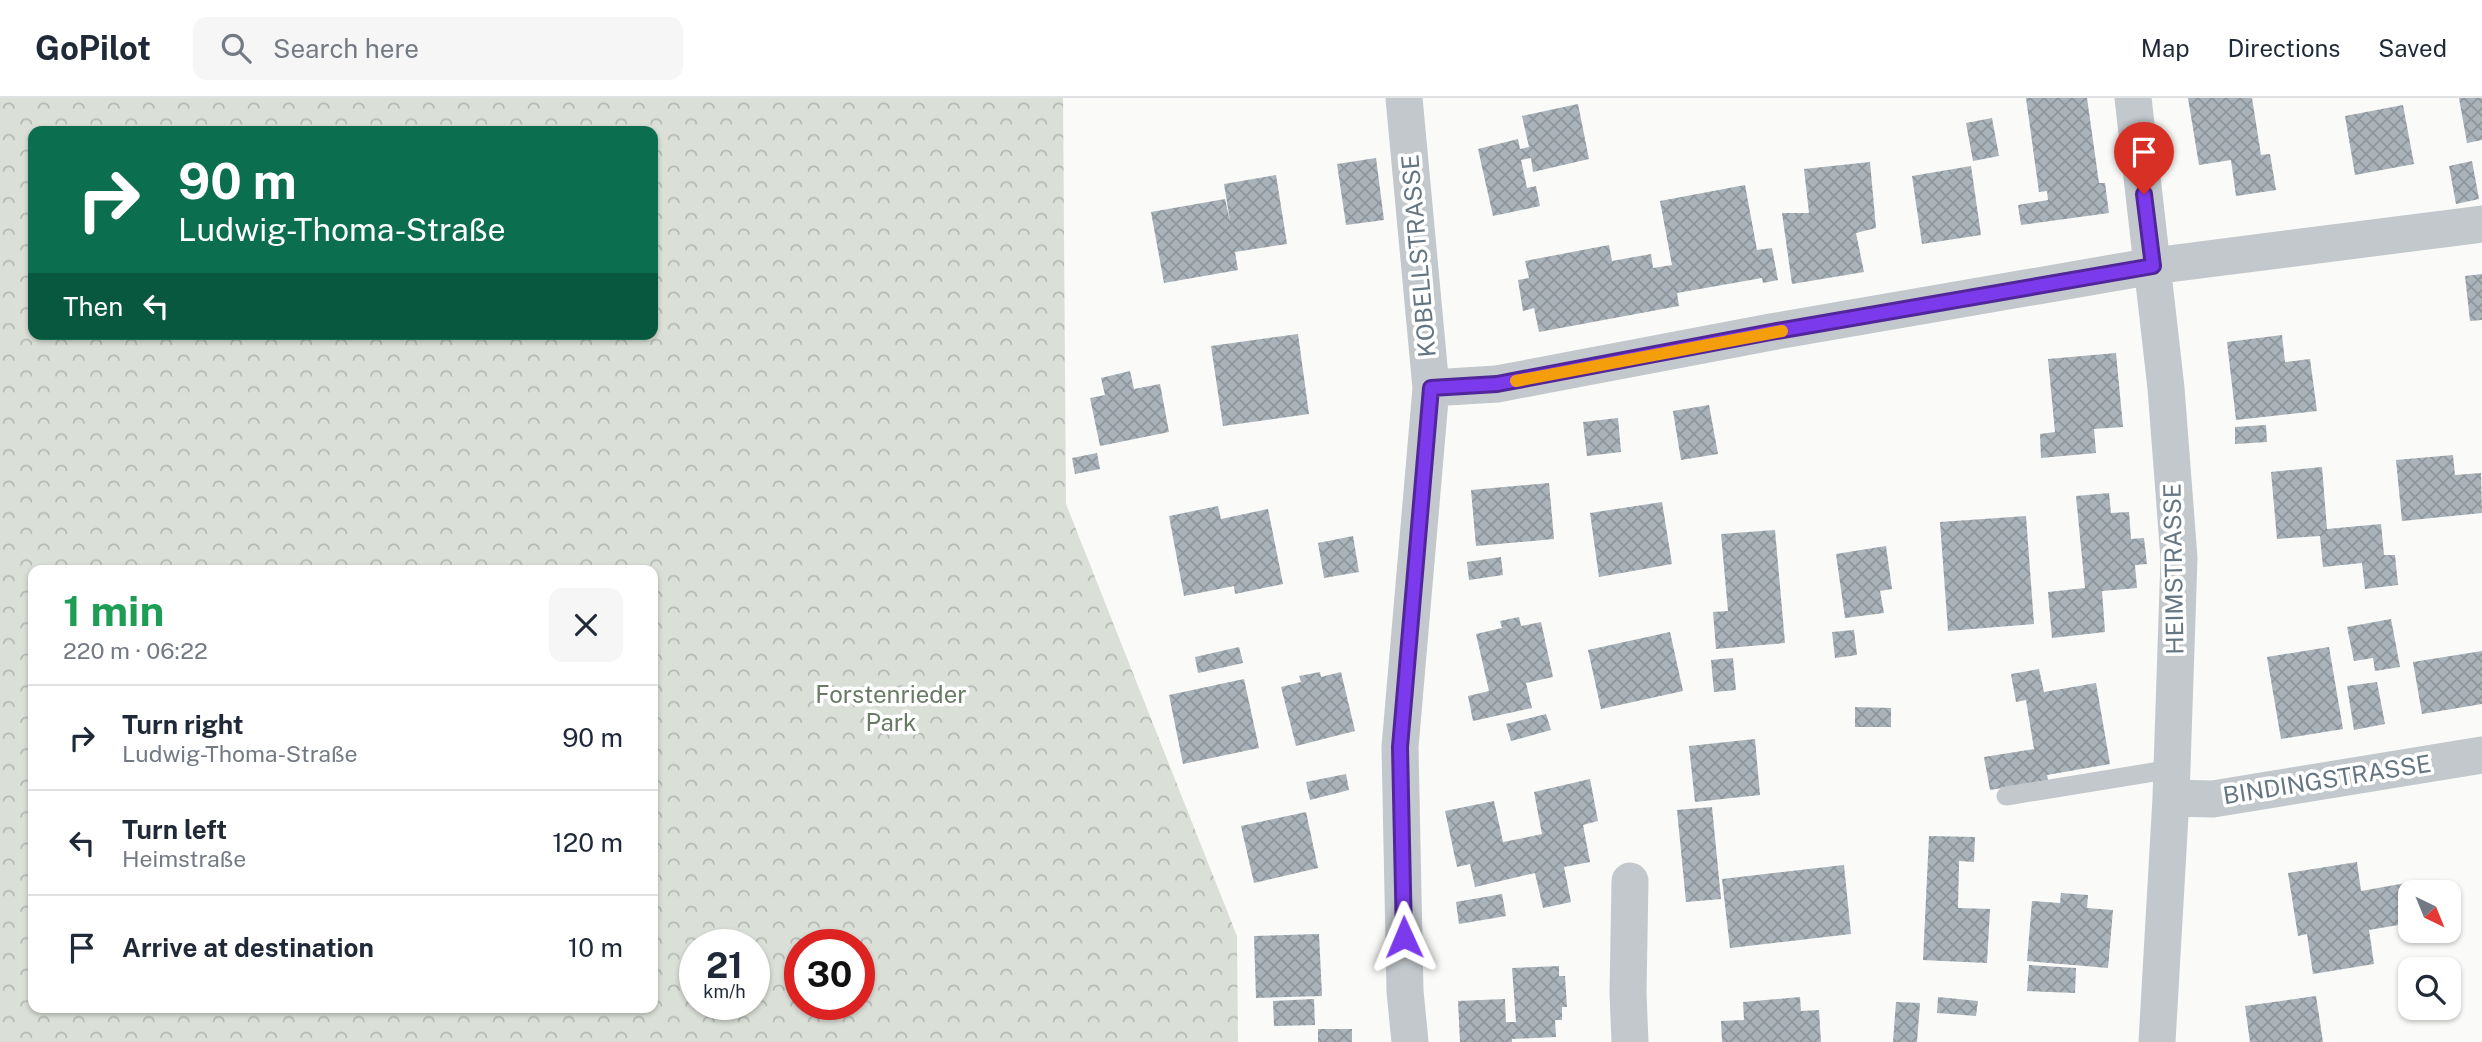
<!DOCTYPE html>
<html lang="en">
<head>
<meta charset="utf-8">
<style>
  body { margin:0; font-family:"Public Sans",sans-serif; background:#f6f6f7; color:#1f2937; height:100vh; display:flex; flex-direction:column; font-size:26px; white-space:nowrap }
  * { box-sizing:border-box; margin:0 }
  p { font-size:23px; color:#747a83 }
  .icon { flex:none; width:38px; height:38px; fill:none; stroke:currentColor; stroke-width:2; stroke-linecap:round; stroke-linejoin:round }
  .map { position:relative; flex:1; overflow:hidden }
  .drawer { position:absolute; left:28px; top:467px; width:630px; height:448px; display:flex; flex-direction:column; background:#fff; border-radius:14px; box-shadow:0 2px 5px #0004 }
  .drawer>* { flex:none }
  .guide { position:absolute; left:28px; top:28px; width:630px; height:214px; border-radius:14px; box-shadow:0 2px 5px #0004; background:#0b6e4f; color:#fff; overflow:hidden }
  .needle { width:46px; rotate:137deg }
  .tools { position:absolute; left:2398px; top:782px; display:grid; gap:14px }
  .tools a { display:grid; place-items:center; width:63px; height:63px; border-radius:14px; background:#fff; box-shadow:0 2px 5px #0004; font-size:35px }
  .speed { position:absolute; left:679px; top:831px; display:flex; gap:14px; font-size:35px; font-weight:700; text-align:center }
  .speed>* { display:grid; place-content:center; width:91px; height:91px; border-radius:50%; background:#fff; box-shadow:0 2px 5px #0004; line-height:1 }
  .speed small { font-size:18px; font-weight:400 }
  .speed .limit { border:10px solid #d22; background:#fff; color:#111 }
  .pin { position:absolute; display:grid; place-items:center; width:60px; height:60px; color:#fff; margin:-72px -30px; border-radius:50% 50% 50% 0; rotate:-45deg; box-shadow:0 0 7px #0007 }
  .pin .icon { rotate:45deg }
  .me { position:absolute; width:77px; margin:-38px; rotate:359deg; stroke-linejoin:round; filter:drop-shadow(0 0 5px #0008) }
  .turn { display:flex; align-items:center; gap:24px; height:147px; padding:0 35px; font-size:32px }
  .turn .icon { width:91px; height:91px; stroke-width:2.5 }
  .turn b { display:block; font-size:49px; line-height:60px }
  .then { display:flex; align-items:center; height:66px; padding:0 35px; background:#0003; gap:14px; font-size:26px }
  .round { display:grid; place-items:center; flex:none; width:74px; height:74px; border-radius:14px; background:#f6f6f7 }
  .head { display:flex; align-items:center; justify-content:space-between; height:119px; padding:0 35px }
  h1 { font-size:42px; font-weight:700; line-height:52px; color:#1e9e55 }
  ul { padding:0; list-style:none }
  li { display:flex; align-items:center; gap:21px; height:105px; padding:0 35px; border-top:2px solid #e0e1e3 }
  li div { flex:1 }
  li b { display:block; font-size:26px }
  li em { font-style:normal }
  header { display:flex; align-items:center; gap:42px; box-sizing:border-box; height:98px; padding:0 35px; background:#fff; border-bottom:2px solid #e0e1e3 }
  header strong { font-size:33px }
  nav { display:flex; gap:38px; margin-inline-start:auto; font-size:24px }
  .search { width:490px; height:63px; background:#f6f6f7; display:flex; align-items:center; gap:18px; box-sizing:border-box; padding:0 24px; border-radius:14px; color:#747a83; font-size:26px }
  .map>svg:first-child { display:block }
  .forest { fill:url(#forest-crowns); fill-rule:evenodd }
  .building { fill:url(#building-cross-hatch) }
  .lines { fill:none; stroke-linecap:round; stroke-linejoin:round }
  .lane { stroke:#c3c8cc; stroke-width:19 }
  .street { stroke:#c3c8cc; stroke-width:37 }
  .route-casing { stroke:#51269a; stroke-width:18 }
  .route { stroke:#7c3aed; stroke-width:12 }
  .slow { stroke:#f59e0b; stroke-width:12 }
  .labels { text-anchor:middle; stroke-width:7; stroke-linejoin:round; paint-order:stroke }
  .street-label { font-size:24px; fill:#657683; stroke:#fff }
  .park-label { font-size:24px; fill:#687a64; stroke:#fff }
</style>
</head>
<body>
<header>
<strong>GoPilot</strong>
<div class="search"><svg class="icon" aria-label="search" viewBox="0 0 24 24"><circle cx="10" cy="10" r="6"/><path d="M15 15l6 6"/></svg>Search here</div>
<nav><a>Map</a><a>Directions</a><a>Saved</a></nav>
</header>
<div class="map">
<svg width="2482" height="944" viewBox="0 0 2482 944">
  <defs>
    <pattern id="forest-crowns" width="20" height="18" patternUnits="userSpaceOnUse" patternTransform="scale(1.75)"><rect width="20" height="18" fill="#dadfd7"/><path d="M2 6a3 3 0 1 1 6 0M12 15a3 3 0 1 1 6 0" fill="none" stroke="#b4b9b4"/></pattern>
    <pattern id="building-cross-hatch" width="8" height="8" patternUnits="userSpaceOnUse" patternTransform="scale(1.75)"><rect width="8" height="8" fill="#aab3b9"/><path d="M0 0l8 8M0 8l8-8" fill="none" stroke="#8e969c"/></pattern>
  </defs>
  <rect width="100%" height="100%" fill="#fafaf8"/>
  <path class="forest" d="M 0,0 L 1063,0 L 1066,406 L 1237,838 L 1238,944 L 0,944 ZM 33,33 L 653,33 L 653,236 L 33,236 ZM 33,472 L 653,472 L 653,910 L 33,910 ZM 695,847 L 754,847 L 754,906 L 695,906 ZM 800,847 L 859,847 L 859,906 L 800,906 Z"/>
  <path class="building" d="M 2026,0 L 2087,0 L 2099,85 L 2105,85 L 2109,115 L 2021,127 L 2018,107 L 2048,102 L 2047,93 L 2039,94 Z
    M 2188,0 L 2252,0 L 2261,57 L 2270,56 L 2276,92 L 2236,98 L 2231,62 L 2199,67 Z
    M 2459,0 L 2482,0 L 2482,42 L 2467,45 Z
    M 1578,6 L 1589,61 L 1533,74 L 1531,60 L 1521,62 L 1527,90 L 1536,88 L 1540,108 L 1493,118 L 1478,51 L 1518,41 L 1520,51 L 1529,49 L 1522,18 Z
    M 2403,7 L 2414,66 L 2355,77 L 2345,18 Z
    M 1992,20 L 1999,58 L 1973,63 L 1966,25 Z
    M 1376,60 L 1384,122 L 1346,127 L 1337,66 Z
    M 2472,63 L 2479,101 L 2456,106 L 2449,68 Z
    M 1870,64 L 1876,130 L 1856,135 L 1864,174 L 1792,186 L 1782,115 L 1809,115 L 1804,71 Z
    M 1971,68 L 1981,137 L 1922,146 L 1912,78 Z
    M 1276,77 L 1287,146 L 1235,154 L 1238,172 L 1164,185 L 1151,114 L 1225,101 L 1230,123 L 1224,86 Z
    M 1745,87 L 1757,152 L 1772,150 L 1778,182 L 1763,185 L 1762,180 L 1677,195 L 1679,208 L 1539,234 L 1534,210 L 1523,213 L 1518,182 L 1529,180 L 1525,163 L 1609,147 L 1612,163 L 1651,156 L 1653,170 L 1672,167 L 1660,103 Z
    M 2482,176 L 2482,222 L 2470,223 L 2465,178 Z
    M 1298,236 L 1309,316 L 1223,328 L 1211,248 Z
    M 2282,237 L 2285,264 L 2310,261 L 2317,313 L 2236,322 L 2227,244 Z
    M 2116,255 L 2123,329 L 2094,331 L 2096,355 L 2041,360 L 2040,336 L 2055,334 L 2048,261 Z
    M 1130,273 L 1134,291 L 1160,286 L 1169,334 L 1100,348 L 1090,300 L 1105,297 L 1101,280 Z
    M 1709,307 L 1718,356 L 1681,362 L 1673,313 Z
    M 1618,320 L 1621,354 L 1587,358 L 1583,324 Z
    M 2266,327 L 2267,344 L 2235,346 L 2235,329 Z
    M 1097,355 L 1100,371 L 1075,376 L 1072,360 Z
    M 2453,357 L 2455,377 L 2481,375 L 2482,415 L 2402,423 L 2396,362 Z
    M 2322,369 L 2327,431 L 2381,426 L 2384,457 L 2395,457 L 2398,487 L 2365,491 L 2362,465 L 2323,469 L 2320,438 L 2277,441 L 2271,374 Z
    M 1549,385 L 1554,441 L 1476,448 L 1471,392 Z
    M 2109,395 L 2111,415 L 2129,414 L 2131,441 L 2144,440 L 2147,466 L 2135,467 L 2137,490 L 2102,493 L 2105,534 L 2052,540 L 2048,494 L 2085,490 L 2076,398 Z
    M 1662,404 L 1672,466 L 1599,479 L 1590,415 Z
    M 1218,408 L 1221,421 L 1268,411 L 1283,486 L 1235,496 L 1234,488 L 1184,498 L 1169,418 Z
    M 2026,418 L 2034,526 L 1948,533 L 1940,424 Z
    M 1775,432 L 1785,545 L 1716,551 L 1713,514 L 1728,513 L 1721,436 Z
    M 1353,438 L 1359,474 L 1324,480 L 1318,445 Z
    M 1886,448 L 1892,491 L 1880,493 L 1884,515 L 1845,520 L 1836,456 Z
    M 1501,459 L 1503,477 L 1469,482 L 1467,464 Z
    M 1519,519 L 1521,528 L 1541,524 L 1553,579 L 1526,585 L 1532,610 L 1473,623 L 1468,598 L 1489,593 L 1476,536 L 1502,530 L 1500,523 Z
    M 2391,521 L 2400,569 L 2375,573 L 2373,560 L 2354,563 L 2347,529 Z
    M 1854,532 L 1857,557 L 1835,560 L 1832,534 Z
    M 1670,534 L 1683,593 L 1601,611 L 1588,552 Z
    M 1239,549 L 1243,565 L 1198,575 L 1195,559 Z
    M 2329,549 L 2343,631 L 2281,641 L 2267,559 Z
    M 2482,553 L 2482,606 L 2422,616 L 2413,564 Z
    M 1733,560 L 1736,592 L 1714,594 L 1711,562 Z
    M 2039,571 L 2044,594 L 2096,585 L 2110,666 L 2047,677 L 2048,682 L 1990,692 L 1984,659 L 2034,651 L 2026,602 L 2016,604 L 2011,576 Z
    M 1320,574 L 1321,579 L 1341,574 L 1355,633 L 1296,648 L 1281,589 L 1301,584 L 1299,578 Z
    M 1244,581 L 1259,650 L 1183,666 L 1169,597 Z
    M 2377,584 L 2385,626 L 2354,632 L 2347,588 Z
    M 1855,609 L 1891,610 L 1891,629 L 1855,629 Z
    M 1546,616 L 1551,632 L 1511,643 L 1506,626 Z
    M 1755,641 L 1760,697 L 1695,704 L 1689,648 Z
    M 1346,676 L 1349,692 L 1310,702 L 1306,684 Z
    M 1590,681 L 1598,723 L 1583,727 L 1590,764 L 1564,769 L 1571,804 L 1543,810 L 1535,775 L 1475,789 L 1470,766 L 1457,769 L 1445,713 L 1494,703 L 1503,744 L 1528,739 L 1542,736 L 1534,694 Z
    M 1712,709 L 1721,801 L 1686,804 L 1677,712 Z
    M 1306,714 L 1318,770 L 1254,785 L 1241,728 Z
    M 1929,738 L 1975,739 L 1974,764 L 1959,763 L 1958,810 L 1990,811 L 1987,865 L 1923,862 Z
    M 2357,764 L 2361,793 L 2417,783 L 2419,794 L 2410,794 L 2410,825 L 2369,832 L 2374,866 L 2313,876 L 2307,836 L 2298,838 L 2288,775 Z
    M 1844,767 L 1851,836 L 1730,850 L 1722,781 Z
    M 2061,795 L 2088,797 L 2087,810 L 2113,812 L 2108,870 L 2027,863 L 2032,803 L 2060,805 Z
    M 1502,796 L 1506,818 L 1459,826 L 1456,804 Z
    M 1319,836 L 1322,898 L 1256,900 L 1254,838 Z
    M 2029,867 L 2076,870 L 2075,895 L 2027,893 Z
    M 1559,868 L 1559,878 L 1565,878 L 1567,909 L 1562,909 L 1562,922 L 1555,922 L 1556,939 L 1512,941 L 1512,944 L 1460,944 L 1458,903 L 1505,901 L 1506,924 L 1516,924 L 1512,870 Z
    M 2316,898 L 2323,944 L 2250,944 L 2245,908 Z
    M 1800,899 L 1801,913 L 1819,912 L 1821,944 L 1722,944 L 1721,923 L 1744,922 L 1743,904 Z
    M 1938,899 L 1978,903 L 1976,918 L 1937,915 Z
    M 1314,901 L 1315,927 L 1274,928 L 1273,903 Z
    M 1896,904 L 1920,905 L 1917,944 L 1893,944 Z
    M 1318,931 L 1352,931 L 1352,944 L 1318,944 Z"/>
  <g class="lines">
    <path class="lane" d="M 2006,698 L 2172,671"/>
    <path class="street" d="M 1404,0 L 1431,290 L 1400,649 L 1405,893 L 1410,944
      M 2133,0 L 2166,290 L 2179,460 L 2171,700 L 2157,944
      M 1431,290 L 1497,286 L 1771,234 L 2153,168 L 2482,126
      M 2171,700 L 2213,701 L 2482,657
      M 1630,944 L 1628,895 L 1630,783"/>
  </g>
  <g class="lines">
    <g class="route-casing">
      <path id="route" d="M 1404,839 L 1400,649 L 1431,290 L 1497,286 L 1771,234 L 2153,168 L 2144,96"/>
    </g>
    <use href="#route" class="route"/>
    <path class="slow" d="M 1516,283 L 1782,233"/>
  </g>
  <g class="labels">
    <g class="street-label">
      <text transform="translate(1419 158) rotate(-95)" y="8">KOBELLSTRASSE</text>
      <text transform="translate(2174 471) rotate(-91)" y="8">HEIMSTRASSE</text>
      <text transform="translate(2327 682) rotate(-9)" y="8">BINDINGSTRASSE</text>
    </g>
    <g class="park-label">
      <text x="891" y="605">Forstenrieder<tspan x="891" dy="28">Park</tspan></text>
    </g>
  </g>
</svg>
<div class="tools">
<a><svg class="needle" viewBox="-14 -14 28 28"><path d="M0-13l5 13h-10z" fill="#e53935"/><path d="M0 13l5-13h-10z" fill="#747a83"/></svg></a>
<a><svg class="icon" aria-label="search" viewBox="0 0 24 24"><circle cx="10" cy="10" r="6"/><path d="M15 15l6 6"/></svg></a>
</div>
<div class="speed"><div>21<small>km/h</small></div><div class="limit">30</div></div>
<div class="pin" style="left:2144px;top:96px;background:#d93025"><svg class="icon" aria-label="arrive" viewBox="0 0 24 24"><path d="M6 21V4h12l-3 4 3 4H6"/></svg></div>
<svg class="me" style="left:1404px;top:839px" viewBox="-20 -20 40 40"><path d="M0-17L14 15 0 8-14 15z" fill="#7c3aed" stroke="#fff" stroke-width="4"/></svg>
<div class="guide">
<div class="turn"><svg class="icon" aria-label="right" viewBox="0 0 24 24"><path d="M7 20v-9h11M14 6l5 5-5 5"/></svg><div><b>90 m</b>Ludwig-Thoma-Straße</div></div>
<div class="then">Then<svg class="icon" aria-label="left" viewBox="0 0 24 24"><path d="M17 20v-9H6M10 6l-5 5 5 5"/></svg></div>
</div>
<section class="drawer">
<div class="head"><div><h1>1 min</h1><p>220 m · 06:22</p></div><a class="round"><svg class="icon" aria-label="close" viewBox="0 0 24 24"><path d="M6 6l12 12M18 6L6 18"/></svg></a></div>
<ul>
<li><svg class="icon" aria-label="right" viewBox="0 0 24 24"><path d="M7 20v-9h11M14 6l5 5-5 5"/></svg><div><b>Turn right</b><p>Ludwig-Thoma-Straße</p></div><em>90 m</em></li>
<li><svg class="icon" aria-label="left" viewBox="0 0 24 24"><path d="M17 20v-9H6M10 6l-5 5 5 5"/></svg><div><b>Turn left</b><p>Heimstraße</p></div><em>120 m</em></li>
<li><svg class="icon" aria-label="arrive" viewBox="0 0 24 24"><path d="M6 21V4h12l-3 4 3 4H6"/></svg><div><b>Arrive at destination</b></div><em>10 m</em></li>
</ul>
</section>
</div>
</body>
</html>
